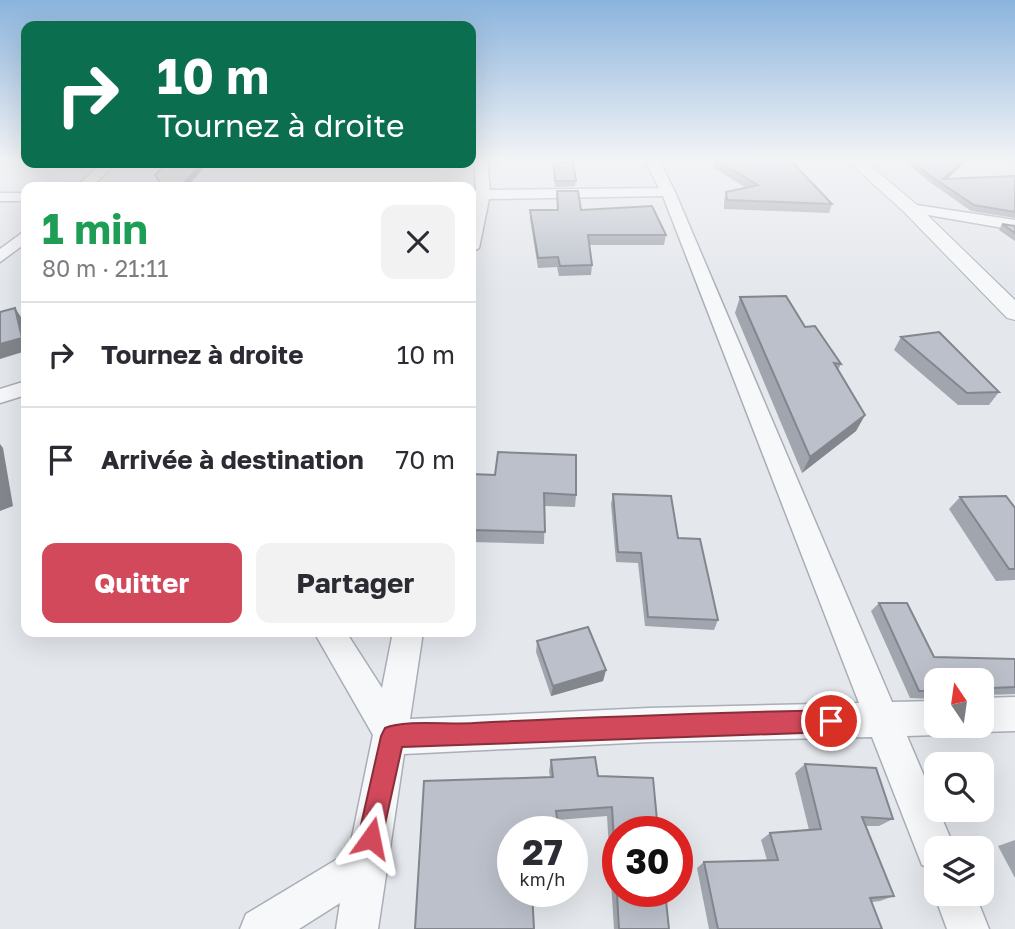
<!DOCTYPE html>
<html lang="fr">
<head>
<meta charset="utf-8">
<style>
  body { margin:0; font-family:"Golos Text",sans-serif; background:#f2f2f3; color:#2b2b33; height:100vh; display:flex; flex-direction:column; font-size:26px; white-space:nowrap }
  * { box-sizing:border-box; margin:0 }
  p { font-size:23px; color:#7c7c81 }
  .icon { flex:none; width:38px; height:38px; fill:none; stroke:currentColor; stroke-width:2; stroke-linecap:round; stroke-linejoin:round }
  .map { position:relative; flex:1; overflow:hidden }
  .panel { position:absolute; left:21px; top:182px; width:455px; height:455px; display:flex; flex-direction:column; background:#fff; border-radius:14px; box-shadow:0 7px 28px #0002 }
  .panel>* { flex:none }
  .top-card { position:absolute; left:21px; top:21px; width:455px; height:147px; border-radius:14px; box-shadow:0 7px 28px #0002; background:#0b6e4f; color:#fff; overflow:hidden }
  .needle { width:46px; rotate:347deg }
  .buttons { position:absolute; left:924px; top:668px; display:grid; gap:14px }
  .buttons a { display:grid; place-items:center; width:70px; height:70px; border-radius:14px; background:#fff; box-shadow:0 7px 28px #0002; font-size:35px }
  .speed { position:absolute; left:497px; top:816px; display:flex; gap:14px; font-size:35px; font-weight:700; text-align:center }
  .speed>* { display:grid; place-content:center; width:91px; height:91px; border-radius:50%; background:#fff; box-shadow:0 7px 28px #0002; line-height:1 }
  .speed small { font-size:18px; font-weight:400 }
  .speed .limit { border:10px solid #d22; background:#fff; color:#111 }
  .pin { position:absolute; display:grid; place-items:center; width:60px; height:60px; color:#fff; margin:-30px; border:4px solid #fff; border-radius:50%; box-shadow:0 2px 7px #0007 }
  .me { position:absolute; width:77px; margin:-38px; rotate:12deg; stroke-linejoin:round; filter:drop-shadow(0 0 5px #0008) }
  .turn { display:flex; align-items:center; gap:24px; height:147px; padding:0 21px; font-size:32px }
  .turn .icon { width:91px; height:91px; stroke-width:2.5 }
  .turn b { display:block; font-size:49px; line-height:60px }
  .round { display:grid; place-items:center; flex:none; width:74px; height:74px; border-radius:14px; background:#f2f2f3 }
  .headline { display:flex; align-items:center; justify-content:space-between; height:119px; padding:0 21px }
  h1 { font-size:42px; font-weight:700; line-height:52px; color:#1e9e55 }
  .cta { display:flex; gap:14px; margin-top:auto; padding:14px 21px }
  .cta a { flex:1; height:80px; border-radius:14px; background:#d1495b; color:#fff; font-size:28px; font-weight:700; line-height:80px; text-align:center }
  .cta a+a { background:#f2f2f3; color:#2b2b33 }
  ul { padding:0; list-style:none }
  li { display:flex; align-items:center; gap:21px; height:105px; padding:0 21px; border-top:2px solid #e1e1e2 }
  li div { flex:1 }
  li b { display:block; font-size:26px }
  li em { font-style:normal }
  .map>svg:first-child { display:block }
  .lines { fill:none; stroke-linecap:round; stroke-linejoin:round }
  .minor-casing { stroke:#a9aeb7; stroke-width:3 }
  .tertiary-casing { stroke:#a9aeb7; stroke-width:2 }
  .minor { fill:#f7f8fa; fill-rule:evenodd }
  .tertiary { fill:#f7f8fa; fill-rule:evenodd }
  .wall { fill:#a1a5ae }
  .shaded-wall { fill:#83868d }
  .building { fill:#bbc0ca; stroke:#83868d; stroke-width:2 }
  .route { fill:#d1495b; stroke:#882f3b; stroke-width:2 }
</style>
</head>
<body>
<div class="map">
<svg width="1015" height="929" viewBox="0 0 1015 929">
  <rect width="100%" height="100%" fill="#e4e7ec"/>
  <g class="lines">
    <g class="minor-casing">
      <path id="minor" d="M 474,160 L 487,160 L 490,190 L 659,188 L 645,160 L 659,160 L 675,192 L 892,702 L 936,701 L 936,726 L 950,726 L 936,735 L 907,736 L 955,849 L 936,849 L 936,870 L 922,865 L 872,737 L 649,742 L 404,754 L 378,929 L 336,929 L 340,903 L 299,929 L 240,929 L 246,914 L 349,852 L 373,735 L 314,632 L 346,632 L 382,688 L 393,632 L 423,632 L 410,719 L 649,708 L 859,703 L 663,196 L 489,199 L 479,248 L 471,253 L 471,216 L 475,199 L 471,199 L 471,191 L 476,191 Z
        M 102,163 L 117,163 L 91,187 L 76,187 Z
        M 0,193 L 26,193 L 26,201 L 0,201 Z
        M 910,204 L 1015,220 L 1015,230 L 905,211 L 903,208 Z
        M 26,230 L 26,243 L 0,262 L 0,249 Z
        M 26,381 L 26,395 L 0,403 L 0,389 Z
        M 1015,697 L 1015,731 L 982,732 L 970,727 L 982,726 L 982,698 Z
        M 936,888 L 936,894 L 975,894 L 989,929 L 947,929 L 934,894 Z"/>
    </g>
    <g class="tertiary-casing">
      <path id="tertiary" d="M 847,160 L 864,160 L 916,204 L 1015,300 L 1015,320 L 1007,318 L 904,212 Z"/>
    </g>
    <use href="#minor" class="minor"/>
    <use href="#tertiary" class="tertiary"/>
  </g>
  <path class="wall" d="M 716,160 L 832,204 L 829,213 L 724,209 L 724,201 L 726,192 L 746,188 L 714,168 Z
    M 903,160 L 967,160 L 947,179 L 1015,176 L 1015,218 L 971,211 L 927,180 Z
    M 554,164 L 576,181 L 575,186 L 555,187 Z
    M 557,191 L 581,210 L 666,235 L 664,245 L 589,245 L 592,265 L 591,275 L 559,276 L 557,267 L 538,268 L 530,219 L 530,210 L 557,210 Z
    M 1002,224 L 1015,226 L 1015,241 L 999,230 Z
    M 740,297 L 805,327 L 841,364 L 838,370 L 865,415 L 856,431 L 802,473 L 735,313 Z
    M 901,337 L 999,392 L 989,405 L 958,405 L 894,350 Z
    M 471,474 L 576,495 L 575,507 L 545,506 L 544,544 L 471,542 Z
    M 613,494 L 678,538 L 718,620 L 714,630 L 645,626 L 638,563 L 616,562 L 611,504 Z
    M 960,497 L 1015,508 L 1015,580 L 996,581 L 949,509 Z
    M 879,603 L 934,657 L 1015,659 L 1015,694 L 986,695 L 982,698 L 982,681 L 936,681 L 936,699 L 910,698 L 871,611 Z
    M 537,641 L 606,670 L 603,681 L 551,696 L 536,652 Z
    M 551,760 L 598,776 L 669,929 L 614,929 L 607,816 L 557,820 L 558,824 L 556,831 L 513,831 L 415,929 L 550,777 L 549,771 Z
    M 805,764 L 893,819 L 879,826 L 865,826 L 894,896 L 880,901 L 872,902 L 882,929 L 709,929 L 697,868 L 704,862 L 767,860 L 761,840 L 770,833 L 809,830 L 795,773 Z
    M 1015,840 L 1015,878 L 998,846 Z"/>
  <path class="shaded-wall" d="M 964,160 L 967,160 L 941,185 L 943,179 Z
    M 202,163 L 208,163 L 187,187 L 180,187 Z
    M 15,308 L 23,320 L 26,334 L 26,351 L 0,359 L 0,344 Z
    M 865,415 L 856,431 L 802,473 L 810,457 Z
    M 0,444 L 3,448 L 13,506 L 0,511 Z
    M 606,670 L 603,681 L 551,696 L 553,686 Z"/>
  <path class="building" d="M 716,160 L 790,160 L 832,204 L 727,200 L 726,192 L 758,185 Z
    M 911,160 L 964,160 L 943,179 L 1015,176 L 1015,212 L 974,205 L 929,175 Z
    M 573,161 L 576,181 L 555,181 L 554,164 Z
    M 167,163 L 202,163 L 180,187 L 163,187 L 155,175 Z
    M 557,191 L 578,191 L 581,210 L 652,206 L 666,235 L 588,235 L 592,265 L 560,266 L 558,257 L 538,258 L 530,210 L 558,210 Z
    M 1002,224 L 1015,226 L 1015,233 Z
    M 786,296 L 805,327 L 815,326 L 841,364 L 834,363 L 865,415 L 810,457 L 740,297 Z
    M 15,308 L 22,338 L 0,344 L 0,312 Z
    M 939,332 L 999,392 L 967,393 L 901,337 Z
    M 498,452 L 576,455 L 576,495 L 544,493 L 545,532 L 471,530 L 471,474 L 495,475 Z
    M 613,494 L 671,496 L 678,538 L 700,539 L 718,620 L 648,617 L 641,553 L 618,552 Z
    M 1006,496 L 1015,508 L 1015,569 L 1009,569 L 960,497 Z
    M 879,603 L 907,603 L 934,657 L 1015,659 L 1015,687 L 992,688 L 990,692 L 982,692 L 982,681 L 936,681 L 936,691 L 919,691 Z
    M 588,627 L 606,670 L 553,686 L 537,641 Z
    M 595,757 L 598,776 L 653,778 L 658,831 L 618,831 L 618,891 L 665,891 L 669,929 L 619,929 L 612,807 L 556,811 L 558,824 L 528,825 L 529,831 L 513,831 L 513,891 L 532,891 L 534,929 L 415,929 L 424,781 L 553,777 L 551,760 Z
    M 805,764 L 876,768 L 893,819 L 862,817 L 894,896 L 870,898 L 882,929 L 718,929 L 704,862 L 778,860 L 770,833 L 821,829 Z"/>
  <linearGradient id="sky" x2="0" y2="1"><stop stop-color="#8bb4dd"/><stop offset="0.55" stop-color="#f3f4f6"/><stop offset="1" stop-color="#f3f4f6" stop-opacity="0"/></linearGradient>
  <rect width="1015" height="290" fill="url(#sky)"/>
  <path class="route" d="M 831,710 L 839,713 L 842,721 L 839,729 L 831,732 L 402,747 L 380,847 L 371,850 L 362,847 L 358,838 L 381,736 L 385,728 C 405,719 450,725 474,723 C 593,717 712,713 831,710 Z"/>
</svg>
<div class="buttons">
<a><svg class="needle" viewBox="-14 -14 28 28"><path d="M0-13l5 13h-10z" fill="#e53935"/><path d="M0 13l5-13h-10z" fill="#7c7c81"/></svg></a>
<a><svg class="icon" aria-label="search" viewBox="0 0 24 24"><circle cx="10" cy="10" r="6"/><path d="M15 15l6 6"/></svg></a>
<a><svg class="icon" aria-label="layers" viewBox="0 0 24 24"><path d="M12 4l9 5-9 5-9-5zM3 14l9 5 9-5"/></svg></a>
</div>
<div class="speed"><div>27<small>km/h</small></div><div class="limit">30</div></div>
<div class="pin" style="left:831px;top:721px;background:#d93025"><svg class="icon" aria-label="arrive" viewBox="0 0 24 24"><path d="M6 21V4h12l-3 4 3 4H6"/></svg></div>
<svg class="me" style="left:371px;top:838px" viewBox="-20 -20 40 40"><path d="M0-17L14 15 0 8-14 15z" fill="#d1495b" stroke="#fff" stroke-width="4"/></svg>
<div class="top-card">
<div class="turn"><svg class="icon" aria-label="right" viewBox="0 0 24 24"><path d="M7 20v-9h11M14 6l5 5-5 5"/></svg><div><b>10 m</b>Tournez à droite</div></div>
</div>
<section class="panel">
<div class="headline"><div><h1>1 min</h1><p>80 m · 21:11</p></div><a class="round"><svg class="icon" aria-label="close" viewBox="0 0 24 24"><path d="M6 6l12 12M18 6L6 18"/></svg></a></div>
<ul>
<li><svg class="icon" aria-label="right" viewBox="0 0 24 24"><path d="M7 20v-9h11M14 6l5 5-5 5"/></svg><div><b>Tournez à droite</b></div><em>10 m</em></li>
<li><svg class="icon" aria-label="arrive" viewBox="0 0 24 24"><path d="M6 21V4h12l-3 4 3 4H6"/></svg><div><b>Arrivée à destination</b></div><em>70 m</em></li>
</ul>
<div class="cta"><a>Quitter</a><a>Partager</a></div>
</section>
</div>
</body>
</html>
